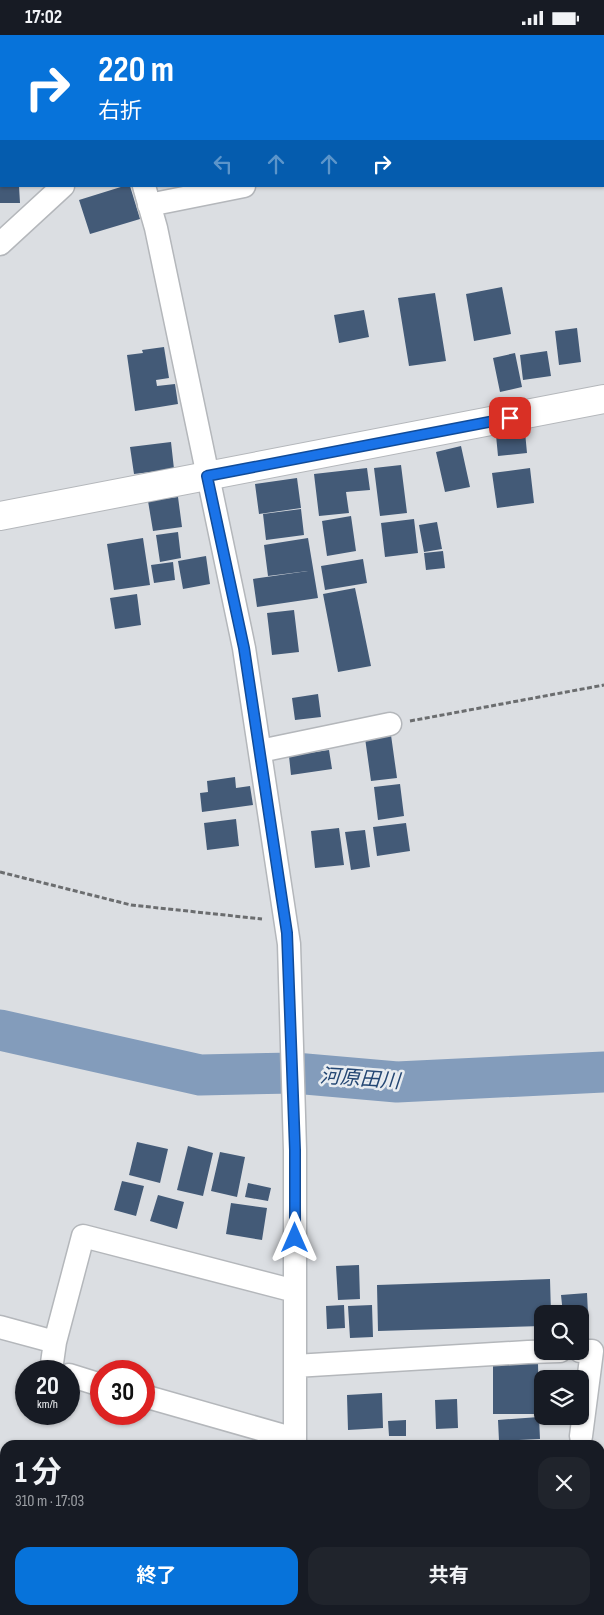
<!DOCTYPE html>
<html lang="ja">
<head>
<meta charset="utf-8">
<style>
  body { margin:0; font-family:"Sofia Sans Condensed","Noto Sans JP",sans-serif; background:#20242c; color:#f1f3f6; height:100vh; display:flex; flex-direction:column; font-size:19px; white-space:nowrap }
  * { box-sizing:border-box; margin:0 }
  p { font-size:16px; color:#9ea1a6 }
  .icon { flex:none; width:28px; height:28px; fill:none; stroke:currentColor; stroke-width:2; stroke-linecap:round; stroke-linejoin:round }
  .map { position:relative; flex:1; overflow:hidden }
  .panel { position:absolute; left:0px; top:1405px; width:605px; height:175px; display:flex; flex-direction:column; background:#171b24; border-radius:15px 15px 0 0; box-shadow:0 1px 4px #0004 }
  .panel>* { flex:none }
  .top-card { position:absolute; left:0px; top:0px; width:605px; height:152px; box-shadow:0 1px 4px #0004; background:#0773da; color:#fff; overflow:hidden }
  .buttons { position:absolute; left:534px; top:1270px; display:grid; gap:10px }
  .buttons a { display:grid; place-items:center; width:55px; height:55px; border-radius:10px; background:#171b24; box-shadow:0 1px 4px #0004; font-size:25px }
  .speed { position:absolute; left:15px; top:1325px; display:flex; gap:10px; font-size:25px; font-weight:700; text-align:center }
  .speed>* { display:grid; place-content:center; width:65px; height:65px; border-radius:50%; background:#171b24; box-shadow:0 1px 4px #0004; line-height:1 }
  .speed small { font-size:12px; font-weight:400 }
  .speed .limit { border:8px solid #d22; background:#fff; color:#111 }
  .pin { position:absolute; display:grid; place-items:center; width:42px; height:42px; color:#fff; margin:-21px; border-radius:10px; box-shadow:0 2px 8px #0006 }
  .me { position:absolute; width:55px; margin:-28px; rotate:0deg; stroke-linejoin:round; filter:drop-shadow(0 0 4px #0008) }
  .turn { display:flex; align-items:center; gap:18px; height:105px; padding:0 15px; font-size:22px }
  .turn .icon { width:65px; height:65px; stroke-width:2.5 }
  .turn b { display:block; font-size:35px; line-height:42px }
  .lanes { display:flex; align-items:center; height:48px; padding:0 15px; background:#0003; justify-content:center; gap:25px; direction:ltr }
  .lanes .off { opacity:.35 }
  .round { display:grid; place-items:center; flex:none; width:52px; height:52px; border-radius:15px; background:#20242c }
  .head { display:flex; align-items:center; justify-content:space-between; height:85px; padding:0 15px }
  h1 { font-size:30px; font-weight:700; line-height:38px }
  .action { display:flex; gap:10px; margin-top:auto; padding:10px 15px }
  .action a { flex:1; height:58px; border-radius:15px; background:#0773da; color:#fff; font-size:20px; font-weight:700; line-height:58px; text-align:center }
  .action a+a { background:#20242c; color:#f1f3f6 }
  .status { display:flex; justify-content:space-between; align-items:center; height:35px; padding:0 25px; background:#171b24; direction:ltr }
  .status svg { height:14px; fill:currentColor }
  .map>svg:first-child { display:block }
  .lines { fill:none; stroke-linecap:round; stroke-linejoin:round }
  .river { stroke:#839cbb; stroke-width:41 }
  .building { fill:#435a77 }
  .minor-casing { stroke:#b4b7bb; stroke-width:25 }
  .tertiary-casing { stroke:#b4b7bb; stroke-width:30 }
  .path { stroke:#6b6d6f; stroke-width:3; stroke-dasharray:5 2.5; stroke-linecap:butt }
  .minor { stroke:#fff; stroke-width:22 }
  .tertiary { stroke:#fff; stroke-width:28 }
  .route-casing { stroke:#114b97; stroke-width:12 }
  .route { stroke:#1a73e8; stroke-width:9 }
  .labels { text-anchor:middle; stroke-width:5; stroke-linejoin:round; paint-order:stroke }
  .water-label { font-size:20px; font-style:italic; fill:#244773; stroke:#e8ecf0 }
</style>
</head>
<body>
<div class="status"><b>17:02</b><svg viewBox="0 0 49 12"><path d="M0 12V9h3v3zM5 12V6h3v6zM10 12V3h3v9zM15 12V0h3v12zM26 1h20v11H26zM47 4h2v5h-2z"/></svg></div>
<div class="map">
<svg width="604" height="1580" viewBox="0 0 604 1580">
  <rect width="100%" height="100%" fill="#dbdee2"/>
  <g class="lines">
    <path class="river" d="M 0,995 L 200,1040 L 294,1038 L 397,1047 L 604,1037"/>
  </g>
  <path class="building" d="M 0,151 L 19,151 L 20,168 L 0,168 Z
    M 124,151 L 130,151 L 140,184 L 90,199 L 79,165 Z
    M 502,252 L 511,299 L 474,306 L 466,259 Z
    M 435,258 L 446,326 L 409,331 L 398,263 Z
    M 364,275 L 369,302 L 339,308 L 334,280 Z
    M 577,293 L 581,327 L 559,330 L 555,296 Z
    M 164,312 L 169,343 L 156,345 L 157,351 L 175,349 L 178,369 L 135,376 L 127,320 L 143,318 L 142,315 Z
    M 547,316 L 551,341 L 523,345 L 520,320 Z
    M 515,318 L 522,352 L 500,357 L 493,323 Z
    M 525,397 L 527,418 L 498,421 L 496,400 Z
    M 171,407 L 174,434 L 134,439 L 130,412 Z
    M 461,411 L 470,452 L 445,457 L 436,417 Z
    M 401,430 L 407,478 L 380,481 L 374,433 Z
    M 367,433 L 370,455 L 346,457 L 349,478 L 319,481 L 314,439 Z
    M 530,433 L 534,468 L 497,473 L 492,438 Z
    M 297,443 L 301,473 L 259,479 L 255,449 Z
    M 178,462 L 182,492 L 153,496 L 148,466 Z
    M 301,474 L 304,500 L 266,505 L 263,479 Z
    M 351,481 L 356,516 L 327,521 L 322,486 Z
    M 414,484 L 418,518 L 385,522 L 381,488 Z
    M 437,487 L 442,514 L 424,517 L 419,490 Z
    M 178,497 L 181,523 L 160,527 L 156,500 Z
    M 143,503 L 150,550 L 114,555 L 107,509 Z
    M 308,503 L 318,563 L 257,572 L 253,544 L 308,536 L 268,541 L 264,510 Z
    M 443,516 L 445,533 L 426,535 L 424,518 Z
    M 206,521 L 210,549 L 183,554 L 178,526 Z
    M 363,524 L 367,548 L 325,555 L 321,531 Z
    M 173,527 L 175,545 L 154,548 L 151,530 Z
    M 355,553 L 371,631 L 338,637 L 323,559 Z
    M 137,559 L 141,590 L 115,594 L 110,563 Z
    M 294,575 L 299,617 L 272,620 L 267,578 Z
    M 318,659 L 321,682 L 295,685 L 292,663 Z
    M 391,700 L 397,743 L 371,746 L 365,703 Z
    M 329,715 L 332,734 L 291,740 L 289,721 Z
    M 235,742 L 236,753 L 250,751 L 253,770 L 202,777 L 200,758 L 208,757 L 207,746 Z
    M 400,749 L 404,781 L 378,785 L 374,752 Z
    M 236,784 L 239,811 L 207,815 L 204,788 Z
    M 406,788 L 410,816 L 377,821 L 373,792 Z
    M 339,793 L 344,830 L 315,833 L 311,796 Z
    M 365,795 L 370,832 L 351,835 L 345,797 Z
    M 137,1107 L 168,1114 L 160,1148 L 129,1140 Z
    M 188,1111 L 213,1118 L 203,1161 L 177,1155 Z
    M 220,1117 L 245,1122 L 237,1162 L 211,1156 Z
    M 122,1146 L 144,1151 L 136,1181 L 114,1175 Z
    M 248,1148 L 271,1153 L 268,1166 L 245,1162 Z
    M 158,1160 L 184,1167 L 177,1194 L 150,1186 Z
    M 231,1168 L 267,1173 L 262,1205 L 226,1199 Z
    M 359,1230 L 360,1264 L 338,1265 L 336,1231 Z
    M 550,1244 L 551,1279 L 542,1279 L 542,1291 L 378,1296 L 377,1250 Z
    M 587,1258 L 588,1279 L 563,1279 L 561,1260 Z
    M 344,1270 L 345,1293 L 327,1294 L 326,1271 Z
    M 372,1270 L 373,1302 L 350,1303 L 348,1271 Z
    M 538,1328 L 539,1379 L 493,1379 L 493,1329 Z
    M 382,1358 L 383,1393 L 348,1395 L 347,1360 Z
    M 457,1364 L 458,1393 L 436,1394 L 435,1365 Z
    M 539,1382 L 540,1404 L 499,1406 L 498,1385 Z
    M 406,1385 L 406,1401 L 389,1401 L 388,1386 Z
    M 219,1575 L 271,1575 L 271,1580 L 219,1580 Z"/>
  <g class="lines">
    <g class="minor-casing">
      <path id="minor" d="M 100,0 L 100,1
        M 593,0 L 594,1
        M 284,1 L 289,0
        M 604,51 L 604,53
        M 0,97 L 1,97
        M 144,151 L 156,193 L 244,613 L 289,909 L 295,1115 L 295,1410
        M 149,170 L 244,151
        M 0,209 L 63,151
        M 260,716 L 390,689
        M 0,1292 L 55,1307 L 51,1335 L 54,1336
        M 55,1307 L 83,1201 L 295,1256
        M 580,1316 L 592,1316 L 581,1401
        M 295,1331 L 528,1317 L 560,1316
        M 69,1340 L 101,1350
        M 144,1361 L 295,1404
        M 294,1580 L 294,1575"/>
    </g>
    <g class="tertiary-casing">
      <path id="tertiary" d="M 0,481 L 604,364"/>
    </g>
    <path class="path" d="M 410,686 L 604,650
      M 0,837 L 131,870 L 262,884"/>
    <use href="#minor" class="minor"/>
    <use href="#tertiary" class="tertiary"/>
  </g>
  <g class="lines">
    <g class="route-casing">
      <path id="route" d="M 295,1203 L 295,1115 L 287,898 L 244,613 L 207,441 L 510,383"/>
    </g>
    <use href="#route" class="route"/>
  </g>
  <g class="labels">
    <g class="water-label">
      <text transform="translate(360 1043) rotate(4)" y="7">河原田川</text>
    </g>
  </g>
</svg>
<div class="buttons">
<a><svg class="icon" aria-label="search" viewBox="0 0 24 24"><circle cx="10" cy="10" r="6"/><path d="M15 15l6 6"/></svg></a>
<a><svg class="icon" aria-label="layers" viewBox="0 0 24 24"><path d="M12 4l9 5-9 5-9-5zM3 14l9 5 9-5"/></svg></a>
</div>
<div class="speed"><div>20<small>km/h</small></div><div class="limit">30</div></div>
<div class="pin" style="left:510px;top:383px;background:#d93025"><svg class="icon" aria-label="arrive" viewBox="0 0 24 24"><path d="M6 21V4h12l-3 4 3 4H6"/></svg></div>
<svg class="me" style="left:295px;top:1203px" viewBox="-20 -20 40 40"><path d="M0-17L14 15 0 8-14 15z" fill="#1a73e8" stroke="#fff" stroke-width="4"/></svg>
<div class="top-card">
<div class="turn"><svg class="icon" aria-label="right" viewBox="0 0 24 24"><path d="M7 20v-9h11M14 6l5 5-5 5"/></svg><div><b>220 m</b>右折</div></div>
<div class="lanes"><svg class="icon off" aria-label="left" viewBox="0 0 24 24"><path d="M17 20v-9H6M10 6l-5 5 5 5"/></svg><svg class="icon off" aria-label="ahead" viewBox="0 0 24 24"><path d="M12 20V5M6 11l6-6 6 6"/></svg><svg class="icon off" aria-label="ahead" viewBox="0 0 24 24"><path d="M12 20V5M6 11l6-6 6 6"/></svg><svg class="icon" aria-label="right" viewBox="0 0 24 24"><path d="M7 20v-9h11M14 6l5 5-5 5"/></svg></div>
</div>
<section class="panel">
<div class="head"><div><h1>1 分</h1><p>310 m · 17:03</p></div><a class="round"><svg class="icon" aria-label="close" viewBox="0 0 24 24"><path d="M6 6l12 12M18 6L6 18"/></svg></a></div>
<div class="action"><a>終了</a><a>共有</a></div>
</section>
</div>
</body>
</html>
